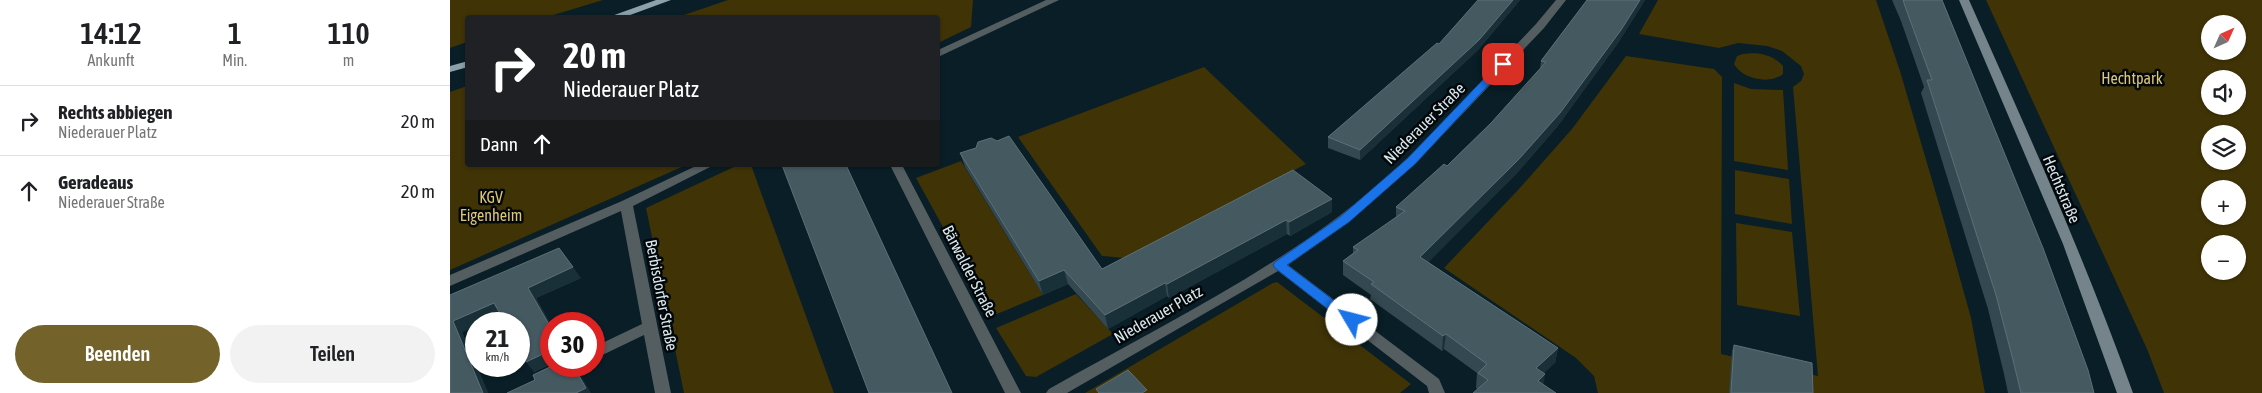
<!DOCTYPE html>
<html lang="de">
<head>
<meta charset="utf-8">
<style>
  body { margin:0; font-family:"Asap Condensed",sans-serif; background:#f2f2f2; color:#202124; height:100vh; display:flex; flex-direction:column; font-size:19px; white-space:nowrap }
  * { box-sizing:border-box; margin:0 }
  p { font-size:16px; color:#757577 }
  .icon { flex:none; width:28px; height:28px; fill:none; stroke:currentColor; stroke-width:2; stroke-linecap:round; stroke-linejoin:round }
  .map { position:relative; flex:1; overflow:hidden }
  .sheet { display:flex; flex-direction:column; background:#fff; width:450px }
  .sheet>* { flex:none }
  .guide { position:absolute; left:15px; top:15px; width:475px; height:152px; border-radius:5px; box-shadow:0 1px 4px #0004; background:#202124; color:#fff; overflow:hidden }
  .needle { width:32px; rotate:45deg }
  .buttons { position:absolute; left:1751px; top:15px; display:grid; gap:10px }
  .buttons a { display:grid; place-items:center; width:45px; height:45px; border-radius:50%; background:#fff; box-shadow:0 1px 4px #0004; font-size:25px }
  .speed { position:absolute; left:15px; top:312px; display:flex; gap:10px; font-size:25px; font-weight:700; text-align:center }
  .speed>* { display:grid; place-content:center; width:65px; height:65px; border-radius:50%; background:#fff; box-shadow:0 1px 4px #0004; line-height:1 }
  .speed small { font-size:12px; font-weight:400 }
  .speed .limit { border:8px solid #d22; background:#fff; color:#111 }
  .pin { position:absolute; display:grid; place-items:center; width:42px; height:42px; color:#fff; margin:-21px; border-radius:10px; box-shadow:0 2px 8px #0006 }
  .me { position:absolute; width:55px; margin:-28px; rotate:307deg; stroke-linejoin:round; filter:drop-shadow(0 0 4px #0008) }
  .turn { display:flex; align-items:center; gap:18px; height:105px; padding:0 15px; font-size:22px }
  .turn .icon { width:65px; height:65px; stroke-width:2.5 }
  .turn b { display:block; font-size:35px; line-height:42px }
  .then { display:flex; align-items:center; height:48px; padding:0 15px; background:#0003; gap:10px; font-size:19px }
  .eta { display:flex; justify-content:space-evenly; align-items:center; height:85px; text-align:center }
  .eta b { font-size:30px; font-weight:600; line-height:35px }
  .button { display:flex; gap:10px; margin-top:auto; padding:10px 15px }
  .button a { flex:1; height:58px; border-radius:30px; background:#73632b; color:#fff; font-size:20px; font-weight:600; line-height:58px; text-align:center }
  .button a+a { background:#f2f2f2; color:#202124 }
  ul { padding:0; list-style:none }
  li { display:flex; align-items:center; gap:15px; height:70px; padding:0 15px; border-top:1px solid #e0e0e0 }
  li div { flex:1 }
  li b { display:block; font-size:19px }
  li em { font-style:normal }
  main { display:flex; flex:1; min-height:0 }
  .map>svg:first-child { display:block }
  .green { fill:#403306; fill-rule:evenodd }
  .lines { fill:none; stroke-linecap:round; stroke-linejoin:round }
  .street { fill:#545e61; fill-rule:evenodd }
  .secondary { fill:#74848a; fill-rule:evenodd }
  .primary { fill:#8ca1a9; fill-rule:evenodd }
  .wall { fill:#334850 }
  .shaded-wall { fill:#1a3038 }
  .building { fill:#455961; stroke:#5c7077 }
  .route { fill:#1a73e8; stroke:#114b97 }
  .labels { text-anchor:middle; stroke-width:5; stroke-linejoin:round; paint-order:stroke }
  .park-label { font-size:16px; fill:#dfc577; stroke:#02070a }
  .street-label { font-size:16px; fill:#dbe8ed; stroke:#02070a }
</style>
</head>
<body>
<main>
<section class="sheet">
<div class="eta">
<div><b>14:12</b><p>Ankunft</p></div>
<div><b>1</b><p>Min.</p></div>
<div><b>110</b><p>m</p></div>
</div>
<ul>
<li><svg class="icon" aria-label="right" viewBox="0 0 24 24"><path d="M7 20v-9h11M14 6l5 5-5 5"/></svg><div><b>Rechts abbiegen</b><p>Niederauer Platz</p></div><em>20 m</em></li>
<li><svg class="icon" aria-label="ahead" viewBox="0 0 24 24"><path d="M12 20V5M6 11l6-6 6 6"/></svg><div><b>Geradeaus</b><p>Niederauer Straße</p></div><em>20 m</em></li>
</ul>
<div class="button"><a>Beenden</a><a>Teilen</a></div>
</section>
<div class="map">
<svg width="1812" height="393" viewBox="0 0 1812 393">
  <rect width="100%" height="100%" fill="#091e26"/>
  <path class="green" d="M 0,0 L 153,0 L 97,17 L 18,18 L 17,42 L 0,48 Z
    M 278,0 L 523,0 L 521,27 L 488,43 L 488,18 L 228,17 Z
    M 1208,0 L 1426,0 L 1450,71 L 1494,221 L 1521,318 L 1535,393 L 1148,393 L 1144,376 L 1126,358 L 994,268 L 1068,190 L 1122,129 L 1176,56 L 1264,69 L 1272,77 L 1271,354 L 1368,376 L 1343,87 L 1351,81 L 1354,74 L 1351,66 L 1332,51 L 1317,46 L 1288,43 L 1269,48 L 1189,34 Z
    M 1536,0 L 1812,0 L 1812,393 L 1714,393 L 1697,349 ZM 1760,24 L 1788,24 L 1788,51 L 1760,51 ZM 1760,79 L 1788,79 L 1788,106 L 1760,106 ZM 1760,134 L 1788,134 L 1788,161 L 1760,161 ZM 1760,189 L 1788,189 L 1788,216 L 1760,216 ZM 1760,244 L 1788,244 L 1788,271 L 1760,271 Z
    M 1293,54 C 1308,52 1322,54 1333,66 L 1333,74 C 1320,85 1292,79 1284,64 L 1287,56 Z
    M 754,67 L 856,164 L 675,258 L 652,256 L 568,137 Z
    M 1284,83 L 1301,89 L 1333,90 L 1338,170 L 1284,161 Z
    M 17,86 L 18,165 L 236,165 L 0,270 L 0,92 Z
    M 511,161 L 593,295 L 542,316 L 466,178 Z
    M 288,165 L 301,165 L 384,393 L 234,393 L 196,208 Z
    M 1285,170 L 1339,179 L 1342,224 L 1285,214 Z
    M 1286,223 L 1342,232 L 1350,316 L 1287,305 Z
    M 827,282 L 961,384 L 950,393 L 635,393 L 823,283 Z
    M 626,294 L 663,334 L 586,377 L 576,376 L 546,328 Z"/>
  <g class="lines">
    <path class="street" d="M 596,0 L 609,0 L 488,57 L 488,50 Z
      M 1106,0 L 1116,0 L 1094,28 L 965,164 L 899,222 L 838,265 L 989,379 L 995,393 L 979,393 L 977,386 L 828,271 L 617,393 L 596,393 L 599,389 C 695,335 800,283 888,217 C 962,162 1023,90 1086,24 Z
      M 248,165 L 264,165 L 183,206 L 221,393 L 205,393 L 194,335 L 144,359 L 144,347 L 192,324 L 171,211 L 0,286 L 0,275 L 172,201 Z
      M 440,165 L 452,165 L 571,393 L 555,393 Z"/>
    <path class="secondary" d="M 1509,0 L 1519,0 C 1577,130 1635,259 1683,393 L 1667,393 L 1613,244 Z"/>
    <path class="primary" d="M 206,0 L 221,0 L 172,18 L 156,18 Z
      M 18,61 L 18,67 L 0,72 L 0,66 Z"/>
  </g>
  <path class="wall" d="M 1028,0 L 1070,0 L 1028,50 L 910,160 L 878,148 L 878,137 L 989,44 Z
    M 1137,0 L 1195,0 L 1168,43 L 1107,127 L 1067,173 L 978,262 L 1108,348 L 1105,363 L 1028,389 L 1026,388 L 1027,373 L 994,349 L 992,351 L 920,299 L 921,295 L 893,275 L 893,261 L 903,253 L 903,247 L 946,218 L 946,207 L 997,166 L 1041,123 L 1090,69 L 1091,61 Z
    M 1442,0 L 1492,0 L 1644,393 L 1558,393 L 1554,374 L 1538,309 L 1471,93 L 1474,87 L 1451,21 Z
    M 510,153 L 652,269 L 843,170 L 882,212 L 840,236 L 837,234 L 719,298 L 717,296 L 658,329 L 618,284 L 593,295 L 515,167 Z
    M 131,278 L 86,298 L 101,325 L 101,364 L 84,372 L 51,314 L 12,332 L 38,393 L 0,393 L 0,295 Z
    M 1284,345 L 1363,393 L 1279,393 L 1282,351 Z"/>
  <path class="shaded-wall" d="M 1063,0 L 1070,0 L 1028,50 L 910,160 L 910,150 Z
    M 1190,0 L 1195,0 L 1168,43 L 1107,127 L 1067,173 L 969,272 L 970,257 Z
    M 882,199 L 882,212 L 840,236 L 839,222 Z
    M 836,220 L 837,234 L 719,298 L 717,284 Z
    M 123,267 L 131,278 L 86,298 L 101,325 L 101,328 L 78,288 Z
    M 614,270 L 618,284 L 593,295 L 589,281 Z
    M 715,283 L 717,296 L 658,329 L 655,315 Z
    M 44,303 L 53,313 L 30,324 L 26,324 L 26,325 L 12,332 L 38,393 L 33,393 L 3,321 Z
    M 996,334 L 994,349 L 992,351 L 993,336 Z
    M 1108,348 L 1105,363 L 1084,383 L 1086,368 Z
    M 93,354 L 101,364 L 84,372 L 76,362 Z
    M 123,366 L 125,366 L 141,393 L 126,393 Z
    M 1095,374 L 1093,389 L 1088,381 Z"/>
  <path class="building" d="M 1028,0 L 1063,0 L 1029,40 L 910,150 L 878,137 L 987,43 L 989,44 Z
    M 1137,0 L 1190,0 L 1171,30 L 1110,113 L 1069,159 L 970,257 L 1108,348 L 1086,368 L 1095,374 L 1088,381 L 1106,393 L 1023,393 L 1038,380 L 1028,373 L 1037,364 L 996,334 L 993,336 L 921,284 L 924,282 L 893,261 L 908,250 L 903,247 L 955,211 L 946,207 L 994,164 L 997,166 L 1041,123 L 1096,62 L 1091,61 Z
    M 1453,0 L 1492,0 L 1593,248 L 1638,370 L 1644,393 L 1571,393 L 1563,360 L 1546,295 L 1477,80 L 1482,80 L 1456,9 Z
    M 559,136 L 652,269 L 843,170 L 882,199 L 839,222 L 836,220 L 717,284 L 715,283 L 655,315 L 614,270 L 589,281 L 510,153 L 526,148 L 528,142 L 541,138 L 547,141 Z
    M 332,165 L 396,165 L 502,393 L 419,393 Z
    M 109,248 L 123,267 L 78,288 L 101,328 L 101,354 L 93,354 L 76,362 L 69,348 L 69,324 L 56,324 L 44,303 L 3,321 L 33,393 L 0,393 L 0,295 Z
    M 1284,345 L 1362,363 L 1363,393 L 1281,393 Z
    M 102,366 L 123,366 L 136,388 L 126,393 L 57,393 L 85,380 L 83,375 Z
    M 678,370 L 697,390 L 692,393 L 649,393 L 646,389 Z"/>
  <path class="route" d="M 1050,62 L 1057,62 L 1058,64 L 965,164 L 899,222 L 837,265 L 906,317 L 908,320 L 906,324 L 897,324 L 825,268 L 823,265 L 825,262 L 890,217 L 957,159 Z"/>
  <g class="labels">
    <g class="park-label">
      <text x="1682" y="84">Hechtpark</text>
      <text x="41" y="203">KGV<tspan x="41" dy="18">Eigenheim</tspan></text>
    </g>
    <g class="street-label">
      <text transform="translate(974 123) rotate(-45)" y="6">Niederauer Straße</text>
      <text transform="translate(1612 189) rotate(67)" y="6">Hechtstraße</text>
      <text transform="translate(520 271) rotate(63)" y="6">Bärwalder Straße</text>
      <text transform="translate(212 295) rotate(79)" y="6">Berbisdorfer Straße</text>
      <text transform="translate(708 314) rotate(-30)" y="6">Niederauer Platz</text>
    </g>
  </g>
</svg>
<div class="buttons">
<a><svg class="needle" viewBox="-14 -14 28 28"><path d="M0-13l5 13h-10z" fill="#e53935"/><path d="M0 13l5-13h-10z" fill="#757577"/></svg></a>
<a><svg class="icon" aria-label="sound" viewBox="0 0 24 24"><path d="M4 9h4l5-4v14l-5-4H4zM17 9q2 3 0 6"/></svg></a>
<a><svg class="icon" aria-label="layers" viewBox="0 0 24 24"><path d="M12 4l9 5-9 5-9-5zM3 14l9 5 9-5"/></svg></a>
<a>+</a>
<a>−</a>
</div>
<div class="speed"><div>21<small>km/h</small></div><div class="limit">30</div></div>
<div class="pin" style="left:1053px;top:64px;background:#d93025"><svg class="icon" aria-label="arrive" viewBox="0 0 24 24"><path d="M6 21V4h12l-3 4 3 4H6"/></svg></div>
<svg class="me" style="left:902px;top:320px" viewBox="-20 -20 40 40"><circle r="19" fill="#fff"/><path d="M0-13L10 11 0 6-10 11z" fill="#1a73e8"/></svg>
<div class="guide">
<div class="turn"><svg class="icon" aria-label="right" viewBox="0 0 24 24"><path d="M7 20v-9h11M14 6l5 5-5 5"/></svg><div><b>20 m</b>Niederauer Platz</div></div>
<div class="then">Dann<svg class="icon" aria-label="ahead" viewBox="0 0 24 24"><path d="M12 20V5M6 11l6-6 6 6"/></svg></div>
</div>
</div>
</main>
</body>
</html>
